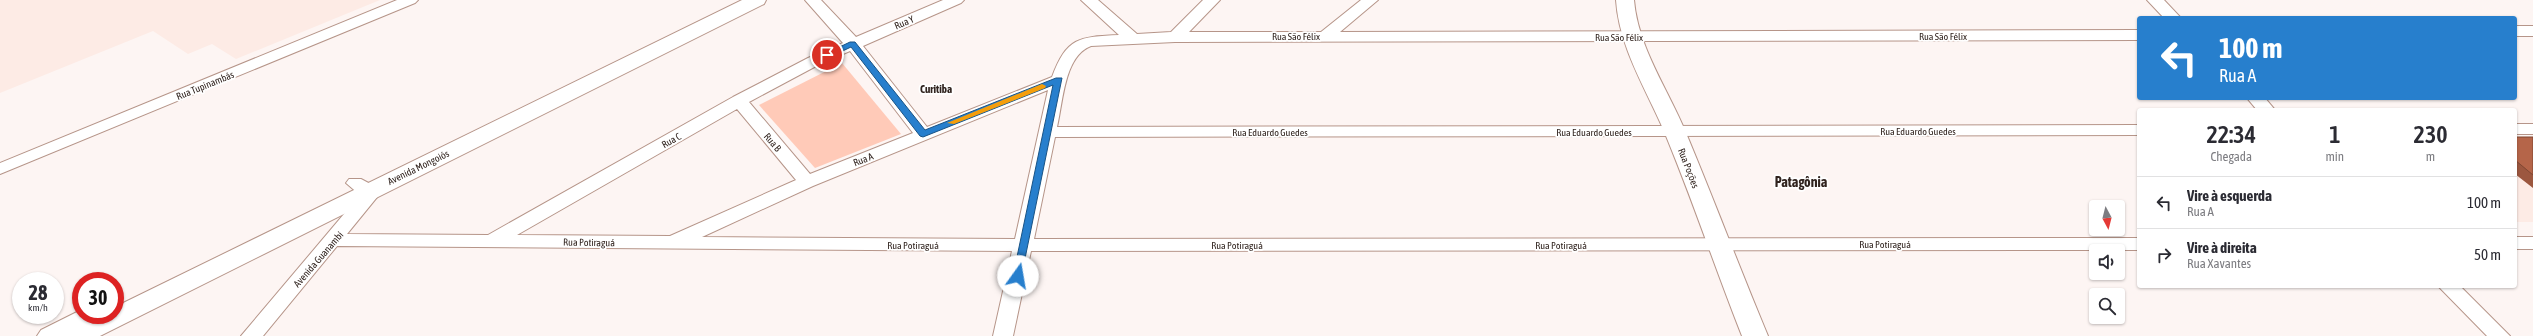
<!DOCTYPE html>
<html lang="pt">
<head>
<meta charset="utf-8">
<style>
  body { margin:0; font-family:"Asap Condensed",sans-serif; background:#f2f2f3; color:#2b2b33; height:100vh; display:flex; flex-direction:column; font-size:15px; white-space:nowrap }
  * { box-sizing:border-box; margin:0 }
  p { font-size:13px; color:#7c7c81 }
  .icon { flex:none; width:22px; height:22px; fill:none; stroke:currentColor; stroke-width:2; stroke-linecap:round; stroke-linejoin:round }
  .map { position:relative; flex:1; overflow:hidden }
  .details { position:absolute; left:2137px; top:108px; width:380px; height:180px; display:flex; flex-direction:column; background:#fff; border-radius:4px; box-shadow:0 1px 3px #0004 }
  .details>* { flex:none }
  .hud { position:absolute; left:2137px; top:16px; width:380px; height:84px; border-radius:4px; box-shadow:0 1px 3px #0004; background:#277fcd; color:#fff; overflow:hidden }
  .needle { width:26px; rotate:173deg }
  .buttons { position:absolute; left:2089px; top:200px; display:grid; gap:8px }
  .buttons a { display:grid; place-items:center; width:36px; height:36px; border-radius:4px; background:#fff; box-shadow:0 1px 3px #0004; font-size:20px }
  .speed { position:absolute; left:12px; top:272px; display:flex; gap:8px; font-size:20px; font-weight:700; text-align:center }
  .speed>* { display:grid; place-content:center; width:52px; height:52px; border-radius:50%; background:#fff; box-shadow:0 1px 3px #0004; line-height:1 }
  .speed small { font-size:10px; font-weight:400 }
  .speed .limit { border:6px solid #d22; background:#fff; color:#111 }
  .pin { position:absolute; display:grid; place-items:center; width:34px; height:34px; color:#fff; margin:-17px; border:2px solid #fff; border-radius:50%; box-shadow:0 1px 4px #0007 }
  .me { position:absolute; width:44px; margin:-22px; rotate:13deg; stroke-linejoin:round; filter:drop-shadow(0 0 3px #0008) }
  .turn { display:flex; align-items:center; gap:14px; height:84px; padding:0 16px; font-size:18px }
  .turn .icon { width:52px; height:52px; stroke-width:2.5 }
  .turn b { display:block; font-size:28px; line-height:34px }
  .eta { display:flex; justify-content:space-evenly; align-items:center; height:68px; text-align:center }
  .eta b { font-size:24px; font-weight:600; line-height:28px }
  ul { padding:0; list-style:none }
  li { display:flex; align-items:center; gap:12px; height:52px; padding:0 16px; border-top:1px solid #e1e1e2 }
  li div { flex:1 }
  li b { display:block; font-size:15px }
  li em { font-style:normal }
  .map>svg:first-child { display:block }
  .built { fill:#fdebe5 }
  .green { fill:#ffcab8 }
  .lines { fill:none; stroke-linecap:round; stroke-linejoin:round }
  .minor-casing { stroke:#b69589; stroke-width:2 }
  .tertiary-casing { stroke:#b69589; stroke-width:2 }
  .minor { fill:#fff; fill-rule:evenodd }
  .tertiary { fill:#fff; fill-rule:evenodd }
  .wall { fill:#9c573f }
  .building { fill:#b56549; stroke:#7f4733 }
  .route { fill:#277fcd; stroke:#195385 }
  .slow { fill:#f59e0b }
  .labels { text-anchor:middle; stroke-width:3.5; stroke-linejoin:round; paint-order:stroke }
  .street-label { font-size:10px; fill:#31241f; stroke:#fff }
  .neighbourhood-label { font-size:11px; font-weight:bold; fill:#31241f; stroke:#fff }
  .district-label { font-size:14px; font-weight:bold; fill:#31241f; stroke:#fff }
</style>
</head>
<body>
<div class="map">
<svg width="2533" height="336" viewBox="0 0 2533 336">
  <rect width="100%" height="100%" fill="#fdf5f3"/>
  <path class="built" d="M 0,0 L 380,0 L 236,59 L 212,44 L 188,54 L 153,31 L 0,93 Z
    M 2515,142 L 2533,142 L 2533,222 L 2515,222 Z"/>
  <path class="green" d="M 842,63 L 901,134 L 815,168 L 759,105 Z"/>
  <g class="lines">
    <g class="minor-casing">
      <path id="minor" d="M 397,0 L 418,0 L 415,3 L 0,174 L 0,163 Z
        M 805,0 L 821,0 L 856,37 L 943,0 L 964,0 L 961,3 L 863,46 L 927,127 L 1052,77 C 1067,37 1079,37 1119,35 L 1081,0 L 1098,0 L 1137,34 L 1171,32 L 1203,0 L 1220,0 L 1189,32 L 1321,32 L 1361,0 L 1378,0 L 1340,32 L 2139,30 L 2139,40 L 1175,42 L 1091,46 C 1064,56 1063,102 1057,127 L 2139,125 L 2139,135 L 1055,137 L 1034,239 L 2139,238 L 2139,250 L 1031,251 L 1013,336 L 993,336 L 1012,251 L 337,246 L 263,336 L 241,336 L 360,195 L 346,183 L 349,179 L 361,179 L 376,187 L 378,196 L 347,234 L 488,235 L 733,97 L 808,58 L 843,43 ZM 850,51 L 913,133 L 810,174 L 749,102 L 820,64 ZM 1048,90 L 1015,239 L 702,237 L 813,186 ZM 737,109 L 796,180 L 670,236 L 517,235 Z
        M 2147,0 L 2164,0 L 2181,18 L 2164,18 Z
        M 2515,26 L 2533,26 L 2533,36 L 2515,36 Z
        M 2247,98 L 2265,98 L 2275,110 L 2257,110 Z
        M 2515,124 L 2533,124 L 2533,134 L 2515,134 Z
        M 2515,237 L 2533,237 L 2533,249 L 2515,249 Z
        M 2438,286 L 2460,286 L 2510,336 L 2487,336 Z"/>
    </g>
    <g class="tertiary-casing">
      <path id="tertiary" d="M 742,0 L 766,0 L 764,4 L 100,336 L 37,336 L 41,330 L 81,310 L 81,315 L 115,315 L 115,307 Z
        M 1616,0 L 1634,0 C 1638,48 1668,89 1686,133 C 1714,200 1740,269 1768,336 L 1742,336 C 1715,268 1692,198 1664,131 C 1646,89 1619,47 1616,0 Z"/>
    </g>
    <use href="#minor" class="minor"/>
    <use href="#tertiary" class="tertiary"/>
  </g>
  <path class="wall" d="M 2515,137 L 2533,137 L 2533,188 L 2515,174 Z"/>
  <path class="building" d="M 2515,137 L 2533,137 L 2533,175 L 2515,160 Z"/>
  <path class="route" d="M 850,42 L 855,42 L 925,130 L 1056,78 L 1062,78 L 1021,278 L 1014,278 L 1013,276 L 1053,85 L 923,137 L 920,136 L 851,47 L 830,57 L 823,55 Z"/>
  <path class="slow" d="M 1042,84 L 1046,86 L 1045,88 L 954,124 L 947,123 Z"/>
  <g class="labels">
    <g class="street-label">
      <text transform="translate(904 22) rotate(-23)" y="4">Rua Y</text>
      <text x="1296" y="40">Rua São Félix</text>
      <text x="1943" y="40">Rua São Félix</text>
      <text x="1619" y="41">Rua São Félix</text>
      <text transform="translate(205 85) rotate(-22)" y="4">Rua Tupinambás</text>
      <text x="1918" y="135">Rua Eduardo Guedes</text>
      <text x="1270" y="136">Rua Eduardo Guedes</text>
      <text x="1594" y="136">Rua Eduardo Guedes</text>
      <text transform="translate(671 140) rotate(-30)" y="4">Rua C</text>
      <text transform="translate(773 142) rotate(50)" y="4">Rua B</text>
      <text transform="translate(863 159) rotate(-22)" y="4">Rua A</text>
      <text transform="translate(418 167) rotate(-26)" y="4">Avenida Mongoiós</text>
      <text transform="translate(1689 168) rotate(69)" y="4">Rua Poções</text>
      <text transform="translate(589 242) rotate(1)" y="4">Rua Potiraguá</text>
      <text x="1885" y="248">Rua Potiraguá</text>
      <text x="913" y="249">Rua Potiraguá</text>
      <text x="1237" y="249">Rua Potiraguá</text>
      <text x="1561" y="249">Rua Potiraguá</text>
      <text transform="translate(318 259) rotate(-49)" y="4">Avenida Guanambi</text>
    </g>
    <g class="neighbourhood-label">
      <text x="936" y="93">Curitiba</text>
    </g>
    <g class="district-label">
      <text x="1801" y="187">Patagônia</text>
    </g>
  </g>
</svg>
<div class="buttons">
<a><svg class="needle" viewBox="-14 -14 28 28"><path d="M0-13l5 13h-10z" fill="#e53935"/><path d="M0 13l5-13h-10z" fill="#7c7c81"/></svg></a>
<a><svg class="icon" aria-label="sound" viewBox="0 0 24 24"><path d="M4 9h4l5-4v14l-5-4H4zM17 9q2 3 0 6"/></svg></a>
<a><svg class="icon" aria-label="search" viewBox="0 0 24 24"><circle cx="10" cy="10" r="6"/><path d="M15 15l6 6"/></svg></a>
</div>
<div class="speed"><div>28<small>km/h</small></div><div class="limit">30</div></div>
<div class="pin" style="left:827px;top:55px;background:#d93025"><svg class="icon" aria-label="arrive" viewBox="0 0 24 24"><path d="M6 21V4h12l-3 4 3 4H6"/></svg></div>
<svg class="me" style="left:1018px;top:276px" viewBox="-20 -20 40 40"><circle r="19" fill="#fff"/><path d="M0-13L10 11 0 6-10 11z" fill="#277fcd"/></svg>
<div class="hud">
<div class="turn"><svg class="icon" aria-label="left" viewBox="0 0 24 24"><path d="M17 20v-9H6M10 6l-5 5 5 5"/></svg><div><b>100 m</b>Rua A</div></div>
</div>
<section class="details">
<div class="eta">
<div><b>22:34</b><p>Chegada</p></div>
<div><b>1</b><p>min</p></div>
<div><b>230</b><p>m</p></div>
</div>
<ul>
<li><svg class="icon" aria-label="left" viewBox="0 0 24 24"><path d="M17 20v-9H6M10 6l-5 5 5 5"/></svg><div><b>Vire à esquerda</b><p>Rua A</p></div><em>100 m</em></li>
<li><svg class="icon" aria-label="right" viewBox="0 0 24 24"><path d="M7 20v-9h11M14 6l5 5-5 5"/></svg><div><b>Vire à direita</b><p>Rua Xavantes</p></div><em>50 m</em></li>
</ul>
</section>
</div>
</body>
</html>
